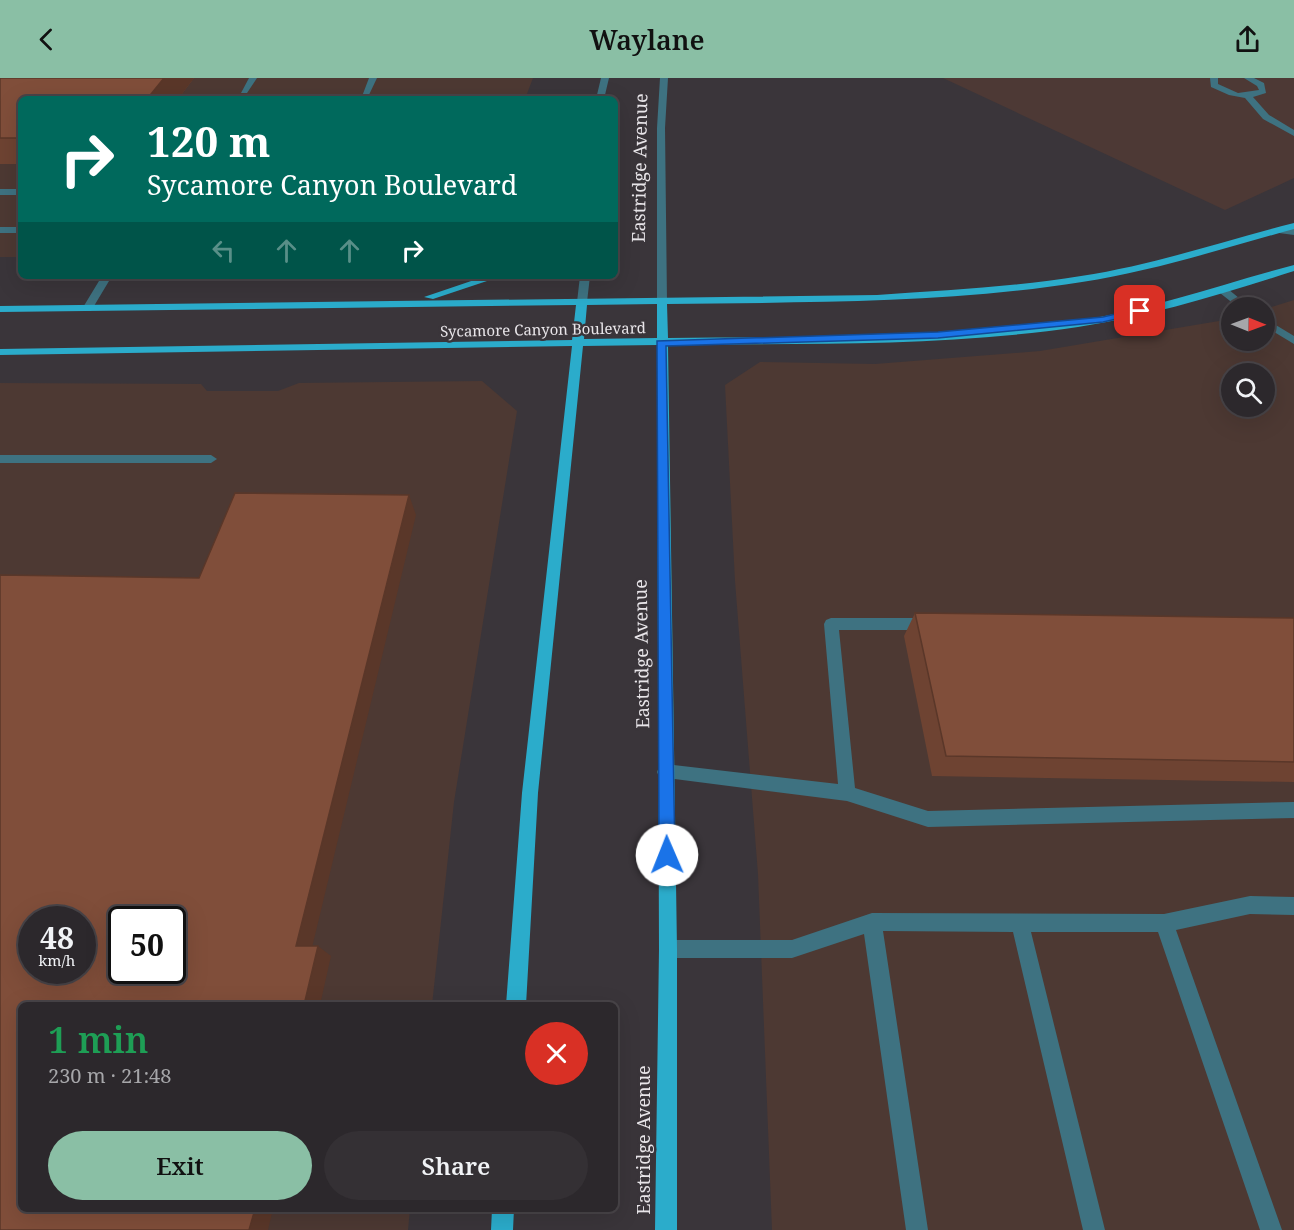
<!DOCTYPE html>
<html lang="en">
<head>
<meta charset="utf-8">
<style>
  body { margin:0; font-family:"Noto Serif",serif; background:#343034; color:#f1f3f6; height:100vh; display:flex; flex-direction:column; font-size:22px; white-space:nowrap }
  * { box-sizing:border-box; margin:0 }
  p { font-size:20px; color:#a6a6a9 }
  .icon { flex:none; width:33px; height:33px; fill:none; stroke:currentColor; stroke-width:2; stroke-linecap:round; stroke-linejoin:round }
  .map { position:relative; flex:1; overflow:hidden }
  .drawer { position:absolute; left:18px; top:924px; width:600px; height:210px; display:flex; flex-direction:column; background:#2c282c; border-radius:9px; box-shadow:0 6px 24px #0002,0 0 0 2px #484448 }
  .drawer>* { flex:none }
  .top-card { position:absolute; left:18px; top:18px; width:600px; height:183px; border-radius:9px; box-shadow:0 6px 24px #0002,0 0 0 2px #484448; background:#00695c; color:#fff; overflow:hidden }
  .needle { width:39px; rotate:91deg }
  .fabs { position:absolute; left:1221px; top:219px; display:grid; gap:12px }
  .fabs a { display:grid; place-items:center; width:54px; height:54px; border-radius:50%; background:#2c282c; box-shadow:0 6px 24px #0002,0 0 0 2px #484448; font-size:30px }
  .speed { position:absolute; left:18px; top:828px; display:flex; gap:12px; font-size:30px; font-weight:700; text-align:center }
  .speed>* { display:grid; place-content:center; width:78px; height:78px; border-radius:50%; background:#2c282c; box-shadow:0 6px 24px #0002,0 0 0 2px #484448; line-height:1 }
  .speed small { font-size:15px; font-weight:400 }
  .speed .limit { border:3px solid #111; border-radius:9px; background:#fff; color:#111 }
  .pin { position:absolute; display:grid; place-items:center; width:51px; height:51px; color:#fff; margin:-26px; border-radius:12px; box-shadow:0 3px 9px #0006 }
  .me { position:absolute; width:66px; margin:-33px; rotate:359deg; stroke-linejoin:round; filter:drop-shadow(0 0 4px #0008) }
  .turn { display:flex; align-items:center; gap:21px; height:126px; padding:0 30px; font-size:27px }
  .turn .icon { width:78px; height:78px; stroke-width:2.5 }
  .turn b { display:block; font-size:42px; line-height:51px }
  .lanes { display:flex; align-items:center; height:57px; padding:0 30px; background:#0003; justify-content:center; gap:30px; direction:ltr }
  .lanes .off { opacity:.35 }
  .round { display:grid; place-items:center; flex:none; width:63px; height:63px; border-radius:32px; background:#343034 }
  .summary { display:flex; align-items:center; justify-content:space-between; height:102px; padding:0 30px }
  h1 { font-size:36px; font-weight:600; line-height:45px; color:#1e9e55 }
  .cta { display:flex; gap:12px; margin-top:auto; padding:12px 30px }
  .cta a { flex:1; height:69px; border-radius:36px; background:#8abfa5; color:#111; font-size:24px; font-weight:600; line-height:69px; text-align:center }
  .cta a+a { background:#343034; color:#f1f3f6 }
  header { display:flex; justify-content:space-between; align-items:center; height:78px; padding:0 30px; background:#8abfa5; color:#111; font-size:27px; font-weight:600 }
  .map>svg:first-child { display:block }
  .commercial { fill:#4d3935 }
  .industrial { fill:#4d3933; fill-rule:evenodd }
  .lines { fill:none; stroke-linecap:round; stroke-linejoin:round }
  .minor { fill:#3e7281; fill-rule:evenodd }
  .major { fill:#2baccb; fill-rule:evenodd }
  .wall { fill:#6e4332 }
  .shaded-wall { fill:#5a3729 }
  .building { fill:#804e3a; stroke:#5a3729; stroke-width:1.5; fill-rule:evenodd }
  .route { fill:#1a73e8; stroke:#114b97; stroke-width:1.5 }
  .labels { text-anchor:middle; stroke-width:5; stroke-linejoin:round; paint-order:stroke }
  .far-street-label { font-size:15px; fill:#e8e5e9; stroke:#3a353a }
  .street-label { font-size:18px; fill:#e8e5e9; stroke:#3a353a }
</style>
</head>
<body>
<header><svg class="icon" aria-label="back" viewBox="0 0 24 24"><path d="M15 5l-7 7 7 7"/></svg>Waylane<svg class="icon" aria-label="share" viewBox="0 0 24 24"><path d="M12 15V3M7 8l5-5 5 5M5 13v7h14v-7"/></svg></header>
<div class="map">
<svg width="1294" height="1152" viewBox="0 0 1294 1152">
  <rect width="100%" height="100%" fill="#3a353a"/>
  <path class="commercial" d="M 943,0 L 1294,0 L 1294,100 L 1225,132 Z"/>
  <path class="industrial" d="M 0,0 L 533,0 L 525,21 L 21,21 L 21,179 L 0,179 Z
    M 1294,222 L 1294,1152 L 772,1152 L 758,796 L 735,503 L 725,307 L 760,284 L 875,286 L 1040,273 L 1231,241 L 1232,262 L 1264,262 L 1265,231 ZM 1232,296 L 1264,296 L 1264,328 L 1232,328 Z
    M 482,303 L 517,333 L 454,724 L 432,927 L 21,927 L 21,1131 L 410,1131 L 408,1152 L 0,1152 L 0,305 L 201,306 L 207,313 L 278,313 L 299,305 ZM 32,842 L 82,842 L 82,892 L 32,892 ZM 122,842 L 172,842 L 172,892 L 122,892 Z"/>
  <g class="lines">
    <path class="minor" d="M 249,0 L 257,0 L 247,15 L 241,15 Z
      M 369,0 L 377,0 L 367,21 L 361,21 Z
      M 601,0 L 609,0 L 604,21 L 596,21 Z
      M 660,0 L 668,0 L 665,50 L 667,224 L 662,227 L 657,224 L 657,50 Z
      M 1210,0 L 1218,0 L 1218,6 L 1238,15 L 1259,12 L 1257,8 L 1244,0 L 1254,0 L 1264,5 L 1266,15 L 1253,19 L 1269,37 L 1294,52 L 1294,58 L 1263,41 L 1245,20 L 1229,17 L 1211,9 Z
      M 0,111 L 21,111 L 21,117 L 0,117 Z
      M 0,149 L 21,149 L 21,155 L 0,155 Z
      M 1282,150 L 1294,151 L 1294,157 L 1279,155 L 1279,151 Z
      M 102,198 L 112,198 L 91,233 L 83,233 L 82,231 Z
      M 580,198 L 590,198 L 587,224 L 582,227 L 577,224 Z
      M 1224,210 L 1228,211 L 1251,230 L 1239,230 L 1220,215 L 1219,213 Z
      M 1264,240 L 1294,258 L 1294,266 L 1264,248 Z
      M 0,377 L 211,377 L 217,381 L 211,385 L 0,385 Z
      M 831,540 L 928,540 L 933,542 L 935,546 L 933,550 L 928,552 L 839,552 L 855,710 L 928,733 L 1294,724 L 1294,740 L 928,749 L 847,723 L 659,699 L 657,694 L 659,689 L 665,686 L 838,706 L 824,546 L 826,542 Z
      M 1250,818 L 1294,819 L 1294,837 L 1250,836 L 1176,852 L 1282,1152 L 1260,1152 L 1158,854 L 1031,854 L 1105,1152 L 1083,1152 L 1013,854 L 883,853 L 928,1152 L 906,1152 L 864,856 L 792,880 L 668,880 L 661,878 L 659,871 L 661,864 L 668,862 L 792,862 L 872,835 L 1164,836 Z"/>
    <path class="major" d="M 1294,145 L 1294,151 C 1224,170 1154,193 1082,204 C 945,226 805,224 667,226 L 668,260 C 804,258 943,263 1078,243 C 1152,231 1222,206 1294,187 L 1294,193 C 1223,216 1151,238 1078,249 C 943,269 804,265 668,267 L 677,871 L 677,1152 L 655,1152 L 659,871 L 657,267 L 583,268 L 538,715 L 526,927 L 506,927 L 522,715 L 572,268 L 0,277 L 0,271 L 572,262 L 576,227 L 0,234 L 0,228 L 877,217 C 945,212 1014,209 1081,198 C 1154,187 1223,163 1294,145 ZM 657,226 L 657,260 L 584,261 L 587,227 Z
      M 486,198 L 502,198 L 433,221 L 424,219 Z
      M 492,1131 L 514,1131 L 513,1152 L 491,1152 Z"/>
  </g>
  <path class="wall" d="M 0,0 L 194,0 L 178,21 L 21,21 L 21,86 L 0,86 Z
    M 915,535 L 1294,540 L 1294,704 L 932,698 L 904,558 Z"/>
  <path class="shaded-wall" d="M 164,0 L 194,0 L 178,21 L 147,21 Z
    M 409,417 L 416,437 L 310,878 L 296,868 Z
    M 318,868 L 331,878 L 320,927 L 304,927 Z
    M 255,1131 L 273,1131 L 268,1152 L 249,1152 Z"/>
  <path class="building" d="M 0,0 L 164,0 L 147,21 L 21,21 L 21,60 L 0,60 Z
    M 235,415 L 409,417 L 296,868 L 318,868 L 304,927 L 21,927 L 21,1131 L 255,1131 L 249,1152 L 0,1152 L 0,497 L 199,500 ZM 32,842 L 82,842 L 82,892 L 32,892 ZM 122,842 L 172,842 L 172,892 L 122,892 Z
    M 915,535 L 1294,540 L 1294,684 L 946,678 Z"/>
  <path class="route" d="M 1140,230 L 1144,231 L 1144,235 L 1103,244 L 938,260 L 666,268 L 675,777 L 672,783 L 667,785 L 661,783 L 659,777 L 657,263 L 938,254 L 1103,239 Z"/>
  <g class="labels">
    <g class="far-street-label">
      <text transform="translate(543 252) rotate(-1)" y="5">Sycamore Canyon Boulevard</text>
    </g>
    <g class="street-label">
      <text transform="translate(640 90) rotate(-89)" y="6">Eastridge Avenue</text>
      <text transform="translate(642 576) rotate(-91)" y="6">Eastridge Avenue</text>
      <text transform="translate(644 1062) rotate(-90)" y="6">Eastridge Avenue</text>
    </g>
  </g>
</svg>
<div class="fabs">
<a><svg class="needle" viewBox="-14 -14 28 28"><path d="M0-13l5 13h-10z" fill="#e53935"/><path d="M0 13l5-13h-10z" fill="#a6a6a9"/></svg></a>
<a><svg class="icon" aria-label="search" viewBox="0 0 24 24"><circle cx="10" cy="10" r="6"/><path d="M15 15l6 6"/></svg></a>
</div>
<div class="speed"><div>48<small>km/h</small></div><div class="limit">50</div></div>
<div class="pin" style="left:1140px;top:233px;background:#d93025"><svg class="icon" aria-label="arrive" viewBox="0 0 24 24"><path d="M6 21V4h12l-3 4 3 4H6"/></svg></div>
<svg class="me" style="left:667px;top:777px" viewBox="-20 -20 40 40"><circle r="19" fill="#fff"/><path d="M0-13L10 11 0 6-10 11z" fill="#1a73e8"/></svg>
<div class="top-card">
<div class="turn"><svg class="icon" aria-label="right" viewBox="0 0 24 24"><path d="M7 20v-9h11M14 6l5 5-5 5"/></svg><div><b>120 m</b>Sycamore Canyon Boulevard</div></div>
<div class="lanes"><svg class="icon off" aria-label="left" viewBox="0 0 24 24"><path d="M17 20v-9H6M10 6l-5 5 5 5"/></svg><svg class="icon off" aria-label="ahead" viewBox="0 0 24 24"><path d="M12 20V5M6 11l6-6 6 6"/></svg><svg class="icon off" aria-label="ahead" viewBox="0 0 24 24"><path d="M12 20V5M6 11l6-6 6 6"/></svg><svg class="icon" aria-label="right" viewBox="0 0 24 24"><path d="M7 20v-9h11M14 6l5 5-5 5"/></svg></div>
</div>
<section class="drawer">
<div class="summary"><div><h1>1 min</h1><p>230 m · 21:48</p></div><a class="round" style="background:#d93025;color:#fff"><svg class="icon" aria-label="close" viewBox="0 0 24 24"><path d="M6 6l12 12M18 6L6 18"/></svg></a></div>
<div class="cta"><a>Exit</a><a>Share</a></div>
</section>
</div>
</body>
</html>
